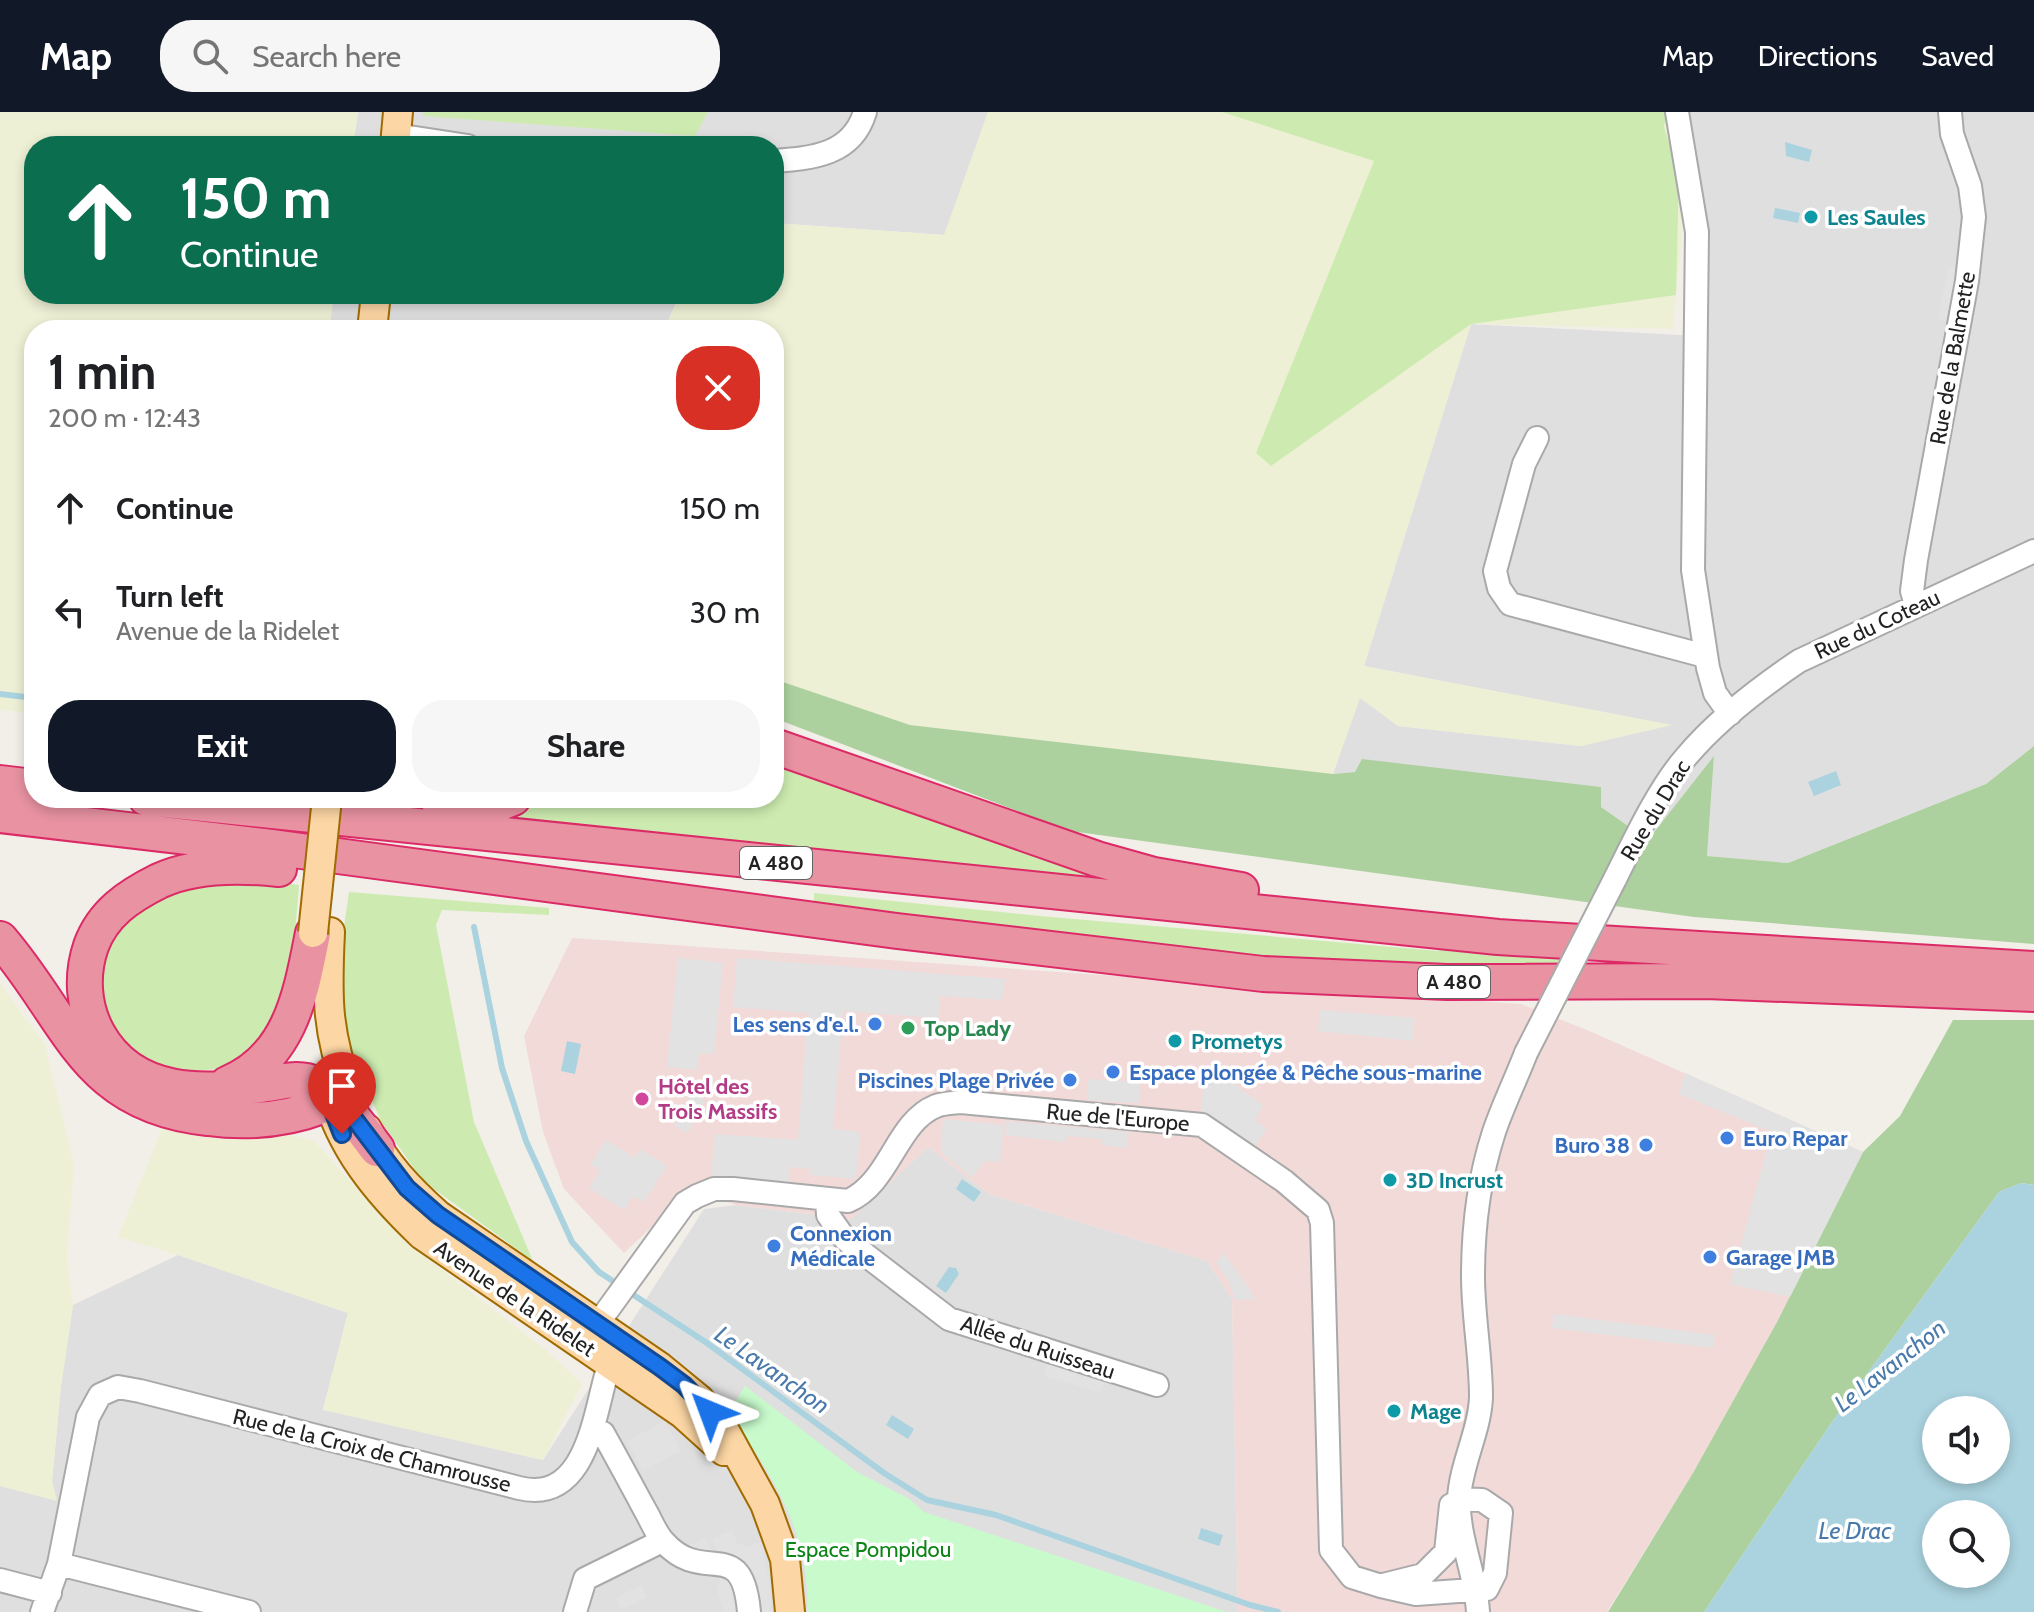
<!DOCTYPE html>
<html lang="en">
<head>
<meta charset="utf-8">
<style>
  body { margin:0; font-family:Cabin,sans-serif; background:#f6f6f6; color:#202124; height:100vh; display:flex; flex-direction:column; font-size:30px; white-space:nowrap }
  * { box-sizing:border-box; margin:0 }
  p { font-size:26px; color:#757577 }
  .icon { flex:none; width:44px; height:44px; fill:none; stroke:currentColor; stroke-width:2; stroke-linecap:round; stroke-linejoin:round }
  .map { position:relative; flex:1; overflow:hidden }
  .side { position:absolute; left:24px; top:208px; width:760px; height:488px; display:flex; flex-direction:column; background:#fff; border-radius:32px; box-shadow:0 4px 12px #0003 }
  .side>* { flex:none }
  .top-card { position:absolute; left:24px; top:24px; width:760px; height:168px; border-radius:32px; box-shadow:0 4px 12px #0003; background:#0b6e4f; color:#fff; overflow:hidden }
  .buttons { position:absolute; left:1922px; top:1284px; display:grid; gap:16px }
  .buttons a { display:grid; place-items:center; width:88px; height:88px; border-radius:50%; background:#fff; box-shadow:0 4px 12px #0003; font-size:40px }
  .pin { position:absolute; display:grid; place-items:center; width:68px; height:68px; color:#fff; margin:-82px -34px; border-radius:50% 50% 50% 0; rotate:-45deg; box-shadow:0 0 8px #0007 }
  .pin .icon { rotate:45deg }
  .me { position:absolute; width:88px; margin:-44px; rotate:316deg; stroke-linejoin:round; filter:drop-shadow(0 0 6px #0008) }
  .turn { display:flex; align-items:center; gap:28px; height:168px; padding:0 24px; font-size:36px }
  .turn .icon { width:104px; height:104px; stroke-width:2.5 }
  .turn b { display:block; font-size:56px; line-height:68px }
  .round { display:grid; place-items:center; flex:none; width:84px; height:84px; border-radius:32px; background:#f6f6f6 }
  .head { display:flex; align-items:center; justify-content:space-between; height:136px; padding:0 24px }
  h1 { font-size:48px; font-weight:700; line-height:60px }
  .button { display:flex; gap:16px; margin-top:auto; padding:16px 24px }
  .button a { flex:1; height:92px; border-radius:32px; background:#111827; color:#fff; font-size:32px; font-weight:700; line-height:92px; text-align:center }
  .button a+a { background:#f6f6f6; color:#202124 }
  ul { padding:0; list-style:none }
  li { display:flex; align-items:center; gap:24px; height:104px; padding:0 24px }
  li div { flex:1 }
  li b { display:block; font-size:30px }
  li em { font-style:normal }
  header { display:flex; align-items:center; gap:48px; box-sizing:border-box; height:112px; padding:0 40px; background:#111827; color:#fff }
  header strong { font-size:38px }
  nav { display:flex; gap:44px; margin-inline-start:auto; font-size:28px }
  .search { width:560px; height:72px; background:#f6f6f6; display:flex; align-items:center; gap:20px; box-sizing:border-box; padding:0 28px; border-radius:32px; color:#757577; font-size:30px }
  .map>svg:first-child { display:block }
  .residential { fill:#e0dfdf }
  .commercial { fill:#f2dad9 }
  .farmland { fill:#eef0d5 }
  .grass { fill:#cdebb0 }
  .forest { fill:#add19e }
  .park { fill:#c8facc }
  .parking { fill:#e2e2e2 }
  .water { fill:#aad3df; fill-rule:evenodd }
  .lines { fill:none; stroke-linecap:round; stroke-linejoin:round }
  .stream { stroke:#aad3df; stroke-width:6 }
  .minor-casing { stroke:#a9a9a9; stroke-width:26 }
  .major-casing { stroke:#a06b00; stroke-width:32 }
  .highway-casing { stroke:#dc2a67; stroke-width:38 }
  .minor { stroke:#fff; stroke-width:22 }
  .major { stroke:#fcd6a4; stroke-width:28 }
  .highway { stroke:#e892a2; stroke-width:34 }
  .minor-bridge-casing { stroke:#a9a9a9; stroke-width:26; stroke-linecap:butt }
  .major-bridge-casing { stroke:#a06b00; stroke-width:32; stroke-linecap:butt }
  .minor-bridge { stroke:#fff; stroke-width:22 }
  .major-bridge { stroke:#fcd6a4; stroke-width:28 }
  .route-casing { stroke:#114b97; stroke-width:20 }
  .route { stroke:#1a73e8; stroke-width:14 }
  .culture-dot { fill:#0f9aa8; stroke:#fff; stroke-width:3 }
  .shop-dot { fill:#3f7fe0; stroke:#fff; stroke-width:3 }
  .leisure-dot { fill:#2e9e5b; stroke:#fff; stroke-width:3 }
  .hotel-dot { fill:#d1479c; stroke:#fff; stroke-width:3 }
  .labels { text-anchor:middle; stroke-width:7; stroke-linejoin:round; paint-order:stroke }
  .shield { fill:#fff; stroke:#646464; stroke-width:2 }
  .shield-label { font-size:20px; font-weight:bold; fill:#222 }
  .culture-label { font-size:22px; font-weight:bold; fill:#0d838f; stroke:#fff; text-anchor:start }
  .street-label { font-size:22px; fill:#222; stroke:#fff }
  .shop-label { font-size:22px; font-weight:bold; fill:#366cbe; stroke:#fff; text-anchor:start }
  .leisure-label { font-size:22px; font-weight:bold; fill:#27864d; stroke:#fff; text-anchor:start }
  .hotel-label { font-size:22px; font-weight:bold; fill:#b23c85; stroke:#fff; text-anchor:start }
  .park-label { font-size:22px; fill:#0c8416; stroke:#fff }
  .water-label { font-size:24px; font-style:italic; fill:#4a7aab; stroke:#fff }
</style>
</head>
<body>
<header>
<strong>Map</strong>
<div class="search"><svg class="icon" aria-label="search" viewBox="0 0 24 24"><circle cx="10" cy="10" r="6"/><path d="M15 15l6 6"/></svg>Search here</div>
<nav><a>Map</a><a>Directions</a><a>Saved</a></nav>
</header>
<div class="map">
<svg width="2034" height="1500" viewBox="0 0 2034 1500">
  <rect width="100%" height="100%" fill="#f2efe9"/>
  <path class="residential" d="M 358,0 L 423,0 L 694,24 L 708,0 L 988,0 L 945,123 L 774,111 L 774,34 L 353,34 Z
    M 1688,0 L 2034,0 L 2034,634 L 1986,672 L 1788,751 L 1707,744 L 1714,646 L 1648,728 L 1601,695 L 1601,675 L 1355,660 L 1333,662 L 1359,583 L 1398,614 L 1580,634 L 1670,613 L 1364,554 L 1471,212 L 1700,224 Z
    M 334,182 L 680,182 L 664,218 L 329,218 Z
    M 928,1035 L 989,1082 L 1207,1149 L 1232,1187 L 1238,1500 L 0,1500 L 0,1374 L 56,1388 L 52,1370 L 61,1274 L 73,1193 L 178,1143 L 348,1201 L 323,1297 L 543,1348 L 704,1097 L 736,1093 L 851,1107 Z"/>
  <path class="commercial" d="M 572,826 L 1521,892 L 1587,918 L 1863,1040 L 1777,1210 L 1693,1361 L 1607,1500 L 1238,1500 L 1232,1187 L 1207,1149 L 989,1082 L 928,1035 L 851,1107 L 736,1093 L 690,1079 L 624,1141 L 564,1077 L 543,1020 L 524,924 Z"/>
  <path class="farmland" d="M 0,0 L 358,0 L 353,34 L 34,34 L 34,182 L 334,182 L 329,218 L 34,218 L 34,601 L 0,598 Z
    M 988,0 L 1671,0 L 1684,100 L 1673,217 L 1471,212 L 1364,554 L 1672,613 L 1581,634 L 1398,614 L 1360,586 L 1333,662 L 910,613 L 774,567 L 774,218 L 664,218 L 680,182 L 774,182 L 774,111 L 944,123 Z
    M 0,871 L 45,933 L 74,1052 L 67,1145 L 73,1193 L 61,1274 L 52,1369 L 57,1389 L 0,1374 Z
    M 164,1012 L 286,1021 L 314,1029 L 405,1129 L 546,1238 L 582,1272 L 543,1348 L 323,1298 L 348,1201 L 178,1143 L 118,1125 Z"/>
  <path class="grass" d="M 423,0 L 708,0 L 695,24 L 423,4 Z
    M 1222,0 L 1667,0 L 1664,15 L 1679,63 L 1676,183 L 1471,212 L 1271,354 L 1256,341 L 1374,49 Z
    M 774,643 L 1099,757 L 1098,767 L 505,705 L 530,686 L 774,686 Z
    M 252,765 L 299,773 L 291,871 L 278,917 L 221,957 L 168,960 L 122,931 L 102,894 L 99,850 L 109,823 L 147,790 L 203,769 Z
    M 349,780 L 549,796 L 549,803 L 442,798 L 436,813 L 474,1010 L 533,1149 L 423,1069 L 382,1011 L 345,929 L 341,836 Z
    M 814,781 L 1040,804 L 1439,839 L 1441,834 L 1562,843 L 1555,857 L 1357,856 L 814,791 Z"/>
  <path class="forest" d="M 774,567 L 910,613 L 1333,662 L 1355,660 L 1362,647 L 1601,675 L 1601,695 L 1648,728 L 1714,644 L 1707,744 L 1788,751 L 1986,672 L 2034,634 L 2034,832 L 1694,805 L 1070,719 L 774,606 Z
    M 1953,908 L 2034,908 L 2034,1073 L 2021,1071 L 1999,1080 L 1830,1313 L 1704,1500 L 1608,1500 L 1693,1361 L 1777,1210 L 1863,1040 L 1900,1004 Z"/>
  <path class="park" d="M 745,1274 L 857,1360 L 908,1386 L 924,1400 L 1227,1500 L 807,1500 C 811,1423 772,1361 728,1301 Z"/>
  <path class="parking" d="M 1948,154 L 1962,157 L 1953,210 L 1938,208 Z
    M 678,846 L 723,851 L 714,942 L 699,941 L 697,958 L 667,955 Z
    M 737,846 L 1005,867 L 1002,888 L 940,884 L 938,906 L 843,899 L 833,1017 L 860,1020 L 856,1067 L 810,1063 L 810,1057 L 790,1055 L 788,1074 L 711,1067 L 715,1022 L 798,1028 L 808,901 L 733,895 Z
    M 1320,898 L 1415,906 L 1412,929 L 1318,919 Z
    M 1003,958 L 1052,962 L 1051,980 L 1002,977 Z
    M 1205,960 L 1234,962 L 1235,973 L 1263,993 L 1255,1008 L 1267,1017 L 1255,1034 L 1201,998 Z
    M 1685,961 L 1863,1040 L 1790,1185 L 1730,1172 L 1772,1020 L 1679,982 Z
    M 1088,967 L 1140,970 L 1139,991 L 1087,988 Z
    M 692,982 L 705,989 L 687,1021 L 674,1014 Z
    M 943,1007 L 1004,1013 L 1000,1050 L 984,1049 L 972,1065 L 941,1040 Z
    M 1006,1009 L 1129,1020 L 1127,1036 L 1102,1033 L 1102,1027 L 1067,1024 L 1066,1030 L 1005,1023 Z
    M 606,1028 L 635,1046 L 640,1037 L 667,1054 L 644,1090 L 633,1084 L 624,1098 L 589,1076 L 600,1059 L 591,1052 Z
    M 1224,1141 L 1256,1187 L 1235,1188 L 1227,1166 L 1216,1151 Z
    M 1554,1202 L 1715,1223 L 1713,1236 L 1552,1216 Z
    M 1049,1246 L 1107,1262 L 1101,1281 L 1044,1264 Z
    M 665,1309 L 681,1339 L 643,1359 L 627,1329 Z
    M 732,1418 L 737,1431 L 747,1435 L 761,1430 L 769,1468 L 771,1500 L 724,1500 L 717,1479 L 720,1469 L 719,1453 L 697,1446 L 690,1433 L 705,1425 L 713,1442 L 718,1439 L 712,1427 Z
    M 641,1473 L 647,1485 L 622,1498 L 616,1486 Z"/>
  <path class="water" d="M 1785,30 L 1812,38 L 1809,50 L 1786,44 Z
    M 1775,96 L 1800,101 L 1798,111 L 1773,106 Z
    M 1836,659 L 1841,673 L 1814,684 L 1808,670 Z
    M 567,929 L 581,932 L 575,962 L 561,959 Z
    M 962,1067 L 981,1080 L 974,1090 L 956,1077 Z
    M 2021,1071 L 2034,1073 L 2034,1500 L 1704,1500 L 1830,1313 L 1999,1080 ZM 1936,1298 L 1996,1298 L 1996,1358 L 1936,1358 ZM 1936,1402 L 1996,1402 L 1996,1462 L 1936,1462 Z
    M 949,1155 L 956,1156 L 959,1162 L 946,1181 L 936,1174 Z
    M 892,1303 L 914,1317 L 908,1327 L 886,1313 Z
    M 1201,1416 L 1223,1423 L 1219,1434 L 1198,1427 Z"/>
  <g class="lines">
    <path class="stream" d="M 0,582 L 34,586
      M 474,815 L 502,956 L 526,1029 L 572,1130 L 599,1160 L 619,1173
      M 629,1180 L 707,1231 L 884,1361 L 927,1388 L 996,1403 L 1250,1493 L 1278,1500"/>
    <g class="minor-casing">
      <path id="minor" d="M 1677,0 L 1697,120 L 1693,458 L 1708,556 L 1715,581 L 1730,602
        M 396,23 L 468,34
        M 774,49 C 813,46 852,43 865,0
        M 1537,326 L 1524,352 L 1495,459 L 1499,476 L 1510,492 L 1705,544
        M 1916,493 L 1912,479 L 1916,448 L 1967,169 L 1974,105 L 1970,74 L 1952,22 L 1950,0
        M 1615,767 C 1634,729 1658,677 1686,645 C 1717,608 1759,576 1799,549 L 2034,439
        M 827,1088 L 828,1103 L 845,1127 L 949,1207 L 1157,1273
        M 592,1318 L 603,1321 C 617,1346 631,1372 645,1398 C 651,1408 656,1422 664,1430 C 704,1475 742,1421 749,1500
        M 59,1452 L 249,1500
        M 0,1468 L 50,1481
        M 1383,1473 L 1423,1463 L 1446,1440 L 1451,1393
        M 42,1500 L 59,1452 L 88,1305 L 100,1283 L 118,1275 L 140,1279 L 519,1376 C 586,1392 594,1304 607,1260 C 608,1239 597,1222 604,1203 L 685,1091 L 697,1084 L 714,1077 L 733,1077 L 848,1089 C 890,1071 896,1010 936,994 C 944,991 953,991 961,990 L 1202,1013 L 1284,1069 L 1318,1098 L 1322,1111 L 1331,1438 L 1352,1465 L 1381,1474 L 1416,1482 L 1487,1477 L 1495,1461 L 1501,1401 L 1482,1388 L 1459,1387
        M 575,1500 L 585,1467 L 662,1429
        M 1478,1500 C 1476,1462 1457,1424 1459,1386 C 1461,1352 1480,1318 1481,1285 C 1481,1245 1473,1204 1473,1164 C 1473,1115 1479,1066 1494,1020 C 1503,993 1516,967 1526,941"/>
    </g>
    <g class="major-casing">
      <path id="major" d="M 395,34 L 398,0
        M 372,218 L 376,182
        M 330,820 C 327,883 326,919 349,980
        M 325,976 C 340,1036 378,1081 422,1123 L 683,1302 L 724,1339
        M 367,1017 C 385,1052 409,1077 438,1103 L 660,1255 L 699,1287 L 721,1312 L 765,1392 L 785,1447 L 790,1500"/>
    </g>
    <g class="highway-casing">
      <path id="highway" d="M 774,634 L 1097,747 L 1154,763 L 1241,778
        M 0,671 L 34,675
        M 146,686 L 1498,825 L 2034,857
        M 440,698 L 483,698 L 513,686
        M 0,703 L 271,735 L 897,819 L 1263,862 L 1447,870 L 1706,869 L 2034,882
        M 279,757 C 241,753 195,752 159,769 C 129,784 103,801 91,834 C 81,863 83,895 98,922 C 133,985 205,982 267,972 C 282,970 300,964 315,972 C 342,987 358,1012 377,1037
        M 0,827 C 71,909 83,993 208,1006 C 246,1011 286,1008 322,994 L 326,981 L 341,959
        M 227,972 C 291,946 301,881 313,821"/>
    </g>
    <use href="#minor" class="minor"/>
    <use href="#major" class="major"/>
    <use href="#highway" class="highway"/>
    <g class="minor-bridge-casing">
      <path id="minor-bridge" d="M 1526,941 L 1615,767"/>
    </g>
    <g class="major-bridge-casing">
      <path id="major-bridge" d="M 313,821 L 327,686"/>
    </g>
    <use href="#minor-bridge" class="minor-bridge"/>
    <use href="#major-bridge" class="major-bridge"/>
  </g>
  <g class="lines">
    <g class="route-casing">
      <path id="route" d="M 342,1022 L 326,981 L 335,984 L 343,992 L 407,1076 L 438,1103 L 660,1255 L 684,1273 L 710,1300"/>
    </g>
    <use href="#route" class="route"/>
  </g>
  <g class="culture-dot">
    <circle cx="1811" cy="105" r="8"/>
    <circle cx="1175" cy="929" r="8"/>
    <circle cx="1390" cy="1068" r="8"/>
    <circle cx="1394" cy="1299" r="8"/>
  </g>
  <g class="shop-dot">
    <circle cx="875" cy="912" r="8"/>
    <circle cx="1113" cy="960" r="8"/>
    <circle cx="1070" cy="968" r="8"/>
    <circle cx="1727" cy="1026" r="8"/>
    <circle cx="1646" cy="1033" r="8"/>
    <circle cx="774" cy="1134" r="8"/>
    <circle cx="1710" cy="1145" r="8"/>
  </g>
  <circle class="leisure-dot" cx="908" cy="916" r="8"/>
  <circle class="hotel-dot" cx="642" cy="987" r="8"/>
  <g class="labels">
    <g class="shield">
      <rect x="740" y="735" width="72" height="32" rx="6"/>
      <rect x="1418" y="854" width="72" height="32" rx="6"/>
    </g>
    <g class="shield-label">
      <text x="776" y="758">A 480</text>
      <text x="1454" y="877">A 480</text>
    </g>
    <g class="culture-label">
      <text x="1827" y="113">Les Saules</text>
      <text x="1191" y="937">Prometys</text>
      <text x="1406" y="1076">3D Incrust</text>
      <text x="1410" y="1307">Mage</text>
    </g>
    <g class="street-label">
      <text transform="translate(1952 246) rotate(-80)" y="8">Rue de la Balmette</text>
      <text transform="translate(1877 512) rotate(-25)" y="8">Rue du Coteau</text>
      <text transform="translate(1655 698) rotate(-59)" y="8">Rue du Drac</text>
      <text transform="translate(1118 1005) rotate(5)" y="8">Rue de l'Europe</text>
      <text transform="translate(515 1186) rotate(34)" y="8">Avenue de la Ridelet</text>
      <text transform="translate(1038 1235) rotate(18)" y="8">Allée du Ruisseau</text>
      <text transform="translate(372 1338) rotate(14)" y="8">Rue de la Croix de Chamrousse</text>
    </g>
    <g class="shop-label">
      <text x="859" y="920" text-anchor="end">Les sens d'e.l.</text>
      <text x="1129" y="968">Espace plongée &amp; Pêche sous-marine</text>
      <text x="1054" y="976" text-anchor="end">Piscines Plage Privée</text>
      <text x="1743" y="1034">Euro Repar</text>
      <text x="1630" y="1041" text-anchor="end">Buro 38</text>
      <text x="790" y="1129">Connexion<tspan x="790" dy="25">Médicale</tspan></text>
      <text x="1726" y="1153">Garage JMB</text>
    </g>
    <g class="leisure-label">
      <text x="924" y="924">Top Lady</text>
    </g>
    <g class="hotel-label">
      <text x="658" y="982">Hôtel des<tspan x="658" dy="25">Trois Massifs</tspan></text>
    </g>
    <g class="park-label">
      <text x="868" y="1445">Espace Pompidou</text>
    </g>
    <g class="water-label">
      <text transform="translate(1890 1254) rotate(-38)" y="8">Le Lavanchon</text>
      <text transform="translate(772 1258) rotate(35)" y="8">Le Lavanchon</text>
      <text x="1855" y="1427">Le Drac</text>
    </g>
  </g>
</svg>
<div class="buttons">
<a><svg class="icon" aria-label="sound" viewBox="0 0 24 24"><path d="M4 9h4l5-4v14l-5-4H4zM17 9q2 3 0 6"/></svg></a>
<a><svg class="icon" aria-label="search" viewBox="0 0 24 24"><circle cx="10" cy="10" r="6"/><path d="M15 15l6 6"/></svg></a>
</div>
<div class="pin" style="left:342px;top:1022px;background:#d93025"><svg class="icon" aria-label="arrive" viewBox="0 0 24 24"><path d="M6 21V4h12l-3 4 3 4H6"/></svg></div>
<svg class="me" style="left:710px;top:1300px" viewBox="-20 -20 40 40"><path d="M0-17L14 15 0 8-14 15z" fill="#1a73e8" stroke="#fff" stroke-width="4"/></svg>
<div class="top-card">
<div class="turn"><svg class="icon" aria-label="ahead" viewBox="0 0 24 24"><path d="M12 20V5M6 11l6-6 6 6"/></svg><div><b>150 m</b>Continue</div></div>
</div>
<section class="side">
<div class="head"><div><h1>1 min</h1><p>200 m · 12:43</p></div><a class="round" style="background:#d93025;color:#fff"><svg class="icon" aria-label="close" viewBox="0 0 24 24"><path d="M6 6l12 12M18 6L6 18"/></svg></a></div>
<ul>
<li><svg class="icon" aria-label="ahead" viewBox="0 0 24 24"><path d="M12 20V5M6 11l6-6 6 6"/></svg><div><b>Continue</b></div><em>150 m</em></li>
<li><svg class="icon" aria-label="left" viewBox="0 0 24 24"><path d="M17 20v-9H6M10 6l-5 5 5 5"/></svg><div><b>Turn left</b><p>Avenue de la Ridelet</p></div><em>30 m</em></li>
</ul>
<div class="button"><a>Exit</a><a>Share</a></div>
</section>
</div>
</body>
</html>
